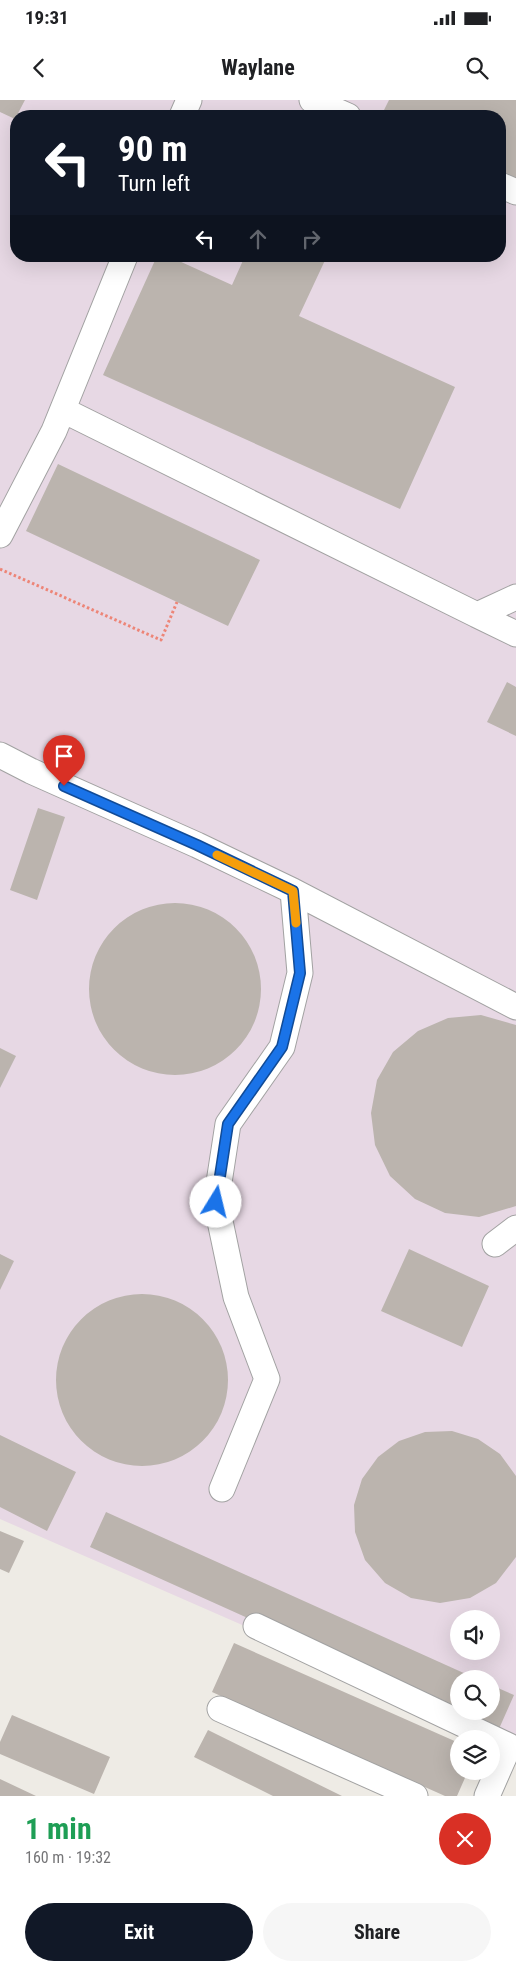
<!DOCTYPE html>
<html lang="en">
<head>
<meta charset="utf-8">
<style>
  body { margin:0; font-family:"Roboto Condensed",sans-serif; background:#f6f6f6; color:#202124; height:100vh; display:flex; flex-direction:column; font-size:19px; white-space:nowrap }
  * { box-sizing:border-box; margin:0 }
  p { font-size:16px; color:#757577 }
  .icon { flex:none; width:28px; height:28px; fill:none; stroke:currentColor; stroke-width:2; stroke-linecap:round; stroke-linejoin:round }
  .map { position:relative; height:1696px; overflow:hidden }
  .details { display:flex; flex-direction:column; background:#fff; flex:1 }
  .details>* { flex:none }
  .hud { position:absolute; left:10px; top:10px; width:496px; height:152px; border-radius:20px; box-shadow:0 5px 20px #0002; background:#111827; color:#fff; overflow:hidden }
  .fabs { position:absolute; left:450px; top:1510px; display:grid; gap:10px }
  .fabs a { display:grid; place-items:center; width:50px; height:50px; border-radius:50%; background:#fff; box-shadow:0 5px 20px #0002; font-size:25px }
  .pin { position:absolute; display:grid; place-items:center; width:42px; height:42px; color:#fff; margin:-51px -21px; border-radius:50% 50% 50% 0; rotate:-45deg; box-shadow:0 0 5px #0007 }
  .pin .icon { rotate:45deg }
  .me { position:absolute; width:55px; margin:-28px; rotate:9deg; stroke-linejoin:round; filter:drop-shadow(0 0 4px #0008) }
  .turn { display:flex; align-items:center; gap:18px; height:105px; padding:0 25px; font-size:22px }
  .turn .icon { width:65px; height:65px; stroke-width:2.5 }
  .turn b { display:block; font-size:35px; line-height:42px }
  .lanes { display:flex; align-items:center; height:48px; padding:0 25px; background:#0003; justify-content:center; gap:25px; direction:ltr }
  .lanes .off { opacity:.35 }
  .round { display:grid; place-items:center; flex:none; width:52px; height:52px; border-radius:26px; background:#f6f6f6 }
  .head { display:flex; align-items:center; justify-content:space-between; height:85px; padding:0 25px }
  h1 { font-size:30px; font-weight:700; line-height:38px; color:#1e9e55 }
  .action { display:flex; gap:10px; margin-top:auto; padding:10px 25px }
  .action a { flex:1; height:58px; border-radius:30px; background:#111827; color:#fff; font-size:20px; font-weight:700; line-height:58px; text-align:center }
  .action a+a { background:#f6f6f6; color:#202124 }
  .status { display:flex; justify-content:space-between; align-items:center; height:35px; padding:0 25px; background:#fff; direction:ltr }
  .status svg { height:14px; fill:currentColor }
  header { display:flex; justify-content:space-between; align-items:center; height:65px; padding:0 25px; background:#fff; font-size:22px; font-weight:700 }
  .map>svg:first-child { display:block }
  .industrial { fill:#e7d8e4; fill-rule:evenodd }
  .building { fill:#bbb4ae }
  .lines { fill:none; stroke-linecap:round; stroke-linejoin:round }
  .minor-casing { stroke:#a2a2a2; stroke-width:27 }
  .path { stroke:#ed8577; stroke-width:3; stroke-dasharray:2.5 2.5; stroke-linecap:butt }
  .minor { stroke:#fff; stroke-width:25 }
  .route-casing { stroke:#114b97; stroke-width:12 }
  .route { stroke:#1a73e8; stroke-width:9 }
  .slow { stroke:#f59e0b; stroke-width:9 }
</style>
</head>
<body>
<div class="status"><b>19:31</b><svg viewBox="0 0 49 12"><path d="M0 12V9h3v3zM5 12V6h3v6zM10 12V3h3v9zM15 12V0h3v12zM26 1h20v11H26zM47 4h2v5h-2z"/></svg></div>
<header><svg class="icon" aria-label="back" viewBox="0 0 24 24"><path d="M15 5l-7 7 7 7"/></svg>Waylane<svg class="icon" aria-label="search" viewBox="0 0 24 24"><circle cx="10" cy="10" r="6"/><path d="M15 15l6 6"/></svg></header>
<div class="map">
<svg width="516" height="1696" viewBox="0 0 516 1696">
  <rect width="100%" height="100%" fill="#eeebe5"/>
  <path class="industrial" d="M 0,0 L 516,0 L 516,1645 L 0,1419 ZM 16,16 L 500,16 L 500,156 L 16,156 ZM 459,1519 L 491,1519 L 491,1551 L 459,1551 ZM 459,1579 L 491,1579 L 491,1611 L 459,1611 Z"/>
  <path class="building" d="M 0,0 L 25,0 L 15,19 L 0,12 Z
    M 389,0 L 516,0 L 516,88 L 500,81 L 500,16 L 381,16 Z
    M 157,156 L 168,156 L 232,185 L 245,156 L 327,156 L 299,216 L 455,287 L 400,409 L 103,275 Z
    M 58,364 L 260,460 L 228,526 L 26,431 Z
    M 507,582 L 516,587 L 516,636 L 487,622 Z
    M 38,708 L 65,717 L 37,800 L 10,790 Z
    M89 889a86 86 0 1 1 172 0a86 86 0 1 1-172 0Z
    M 481,915 L 516,925 L 516,1106 L 479,1117 L 445,1113 L 415,1099 L 390,1076 L 375,1045 L 371,1013 L 377,980 L 393,952 L 418,931 L 448,918 Z
    M 0,948 L 16,956 L 0,988 Z
    M 409,1149 L 489,1186 L 462,1247 L 381,1211 Z
    M 0,1154 L 14,1161 L 0,1190 Z
    M56 1280a86 86 0 1 1 172 0a86 86 0 1 1-172 0Z
    M 452,1331 L 478,1339 L 500,1354 L 516,1376 L 516,1457 L 496,1483 L 470,1498 L 440,1503 L 411,1498 L 385,1483 L 365,1460 L 355,1432 L 354,1405 L 362,1379 L 378,1357 L 399,1341 L 425,1332 Z
    M 0,1335 L 76,1372 L 47,1431 L 0,1407 Z
    M 106,1412 L 477,1579 L 459,1579 L 459,1611 L 491,1611 L 491,1585 L 514,1595 L 498,1631 L 90,1447 Z
    M 0,1431 L 24,1441 L 9,1473 L 0,1469 Z
    M 234,1543 L 459,1643 L 459,1671 L 468,1671 L 457,1696 L 445,1696 L 212,1592 Z
    M 12,1615 L 110,1657 L 94,1694 L 0,1654 L 0,1642 Z
    M 208,1630 L 342,1696 L 273,1696 L 194,1657 Z
    M 0,1679 L 36,1696 L 0,1696 Z"/>
  <g class="lines">
    <g class="minor-casing">
      <path id="minor" d="M 312,0 L 348,16
        M 182,16 L 189,0
        M 500,85 L 516,92
        M 63,310 L 477,515 L 516,497
        M 0,435 L 54,331 L 125,156
        M 477,515 L 516,534
        M 0,655 L 31,671 L 197,745 L 293,791 L 300,873 L 282,947 L 228,1024 L 216,1102 L 236,1197 L 267,1279 L 222,1389
        M 293,791 L 516,907
        M 495,1144 L 516,1128
        M 256,1526 L 509,1646 L 487,1696
        M 220,1609 L 415,1696"/>
    </g>
    <path class="path" d="M 0,469 L 161,540 L 177,502"/>
    <use href="#minor" class="minor"/>
  </g>
  <g class="lines">
    <g class="route-casing">
      <path id="route" d="M 64,686 L 197,745 L 293,791 L 300,873 L 282,947 L 228,1024 L 216,1102"/>
    </g>
    <use href="#route" class="route"/>
    <path class="slow" d="M 217,755 L 293,791 L 296,823"/>
  </g>
</svg>
<div class="fabs">
<a><svg class="icon" aria-label="sound" viewBox="0 0 24 24"><path d="M4 9h4l5-4v14l-5-4H4zM17 9q2 3 0 6"/></svg></a>
<a><svg class="icon" aria-label="search" viewBox="0 0 24 24"><circle cx="10" cy="10" r="6"/><path d="M15 15l6 6"/></svg></a>
<a><svg class="icon" aria-label="layers" viewBox="0 0 24 24"><path d="M12 4l9 5-9 5-9-5zM3 14l9 5 9-5"/></svg></a>
</div>
<div class="pin" style="left:64px;top:686px;background:#d93025"><svg class="icon" aria-label="arrive" viewBox="0 0 24 24"><path d="M6 21V4h12l-3 4 3 4H6"/></svg></div>
<svg class="me" style="left:216px;top:1102px" viewBox="-20 -20 40 40"><circle r="19" fill="#fff"/><path d="M0-13L10 11 0 6-10 11z" fill="#1a73e8"/></svg>
<div class="hud">
<div class="turn"><svg class="icon" aria-label="left" viewBox="0 0 24 24"><path d="M17 20v-9H6M10 6l-5 5 5 5"/></svg><div><b>90 m</b>Turn left</div></div>
<div class="lanes"><svg class="icon" aria-label="left" viewBox="0 0 24 24"><path d="M17 20v-9H6M10 6l-5 5 5 5"/></svg><svg class="icon off" aria-label="ahead" viewBox="0 0 24 24"><path d="M12 20V5M6 11l6-6 6 6"/></svg><svg class="icon off" aria-label="right" viewBox="0 0 24 24"><path d="M7 20v-9h11M14 6l5 5-5 5"/></svg></div>
</div>
</div>
<section class="details">
<div class="head"><div><h1>1 min</h1><p>160 m · 19:32</p></div><a class="round" style="background:#d93025;color:#fff"><svg class="icon" aria-label="close" viewBox="0 0 24 24"><path d="M6 6l12 12M18 6L6 18"/></svg></a></div>
<div class="action"><a>Exit</a><a>Share</a></div>
</section>
</body>
</html>
